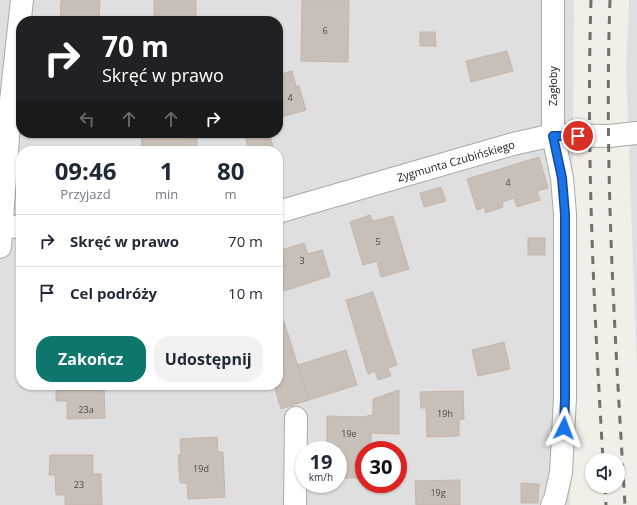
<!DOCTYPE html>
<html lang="pl">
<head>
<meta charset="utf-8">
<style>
  body { margin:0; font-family:"Open Sans",sans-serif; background:#f2f2f3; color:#1f2937; height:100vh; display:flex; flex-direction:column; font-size:15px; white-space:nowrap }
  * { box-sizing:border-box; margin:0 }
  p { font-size:13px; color:#747a83 }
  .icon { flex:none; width:22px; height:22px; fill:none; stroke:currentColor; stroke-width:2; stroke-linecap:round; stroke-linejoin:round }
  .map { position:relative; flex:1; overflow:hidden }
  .panel { position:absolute; left:16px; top:146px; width:267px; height:244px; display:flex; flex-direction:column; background:#fff; border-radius:16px; box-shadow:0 1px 3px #0004 }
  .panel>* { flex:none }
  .top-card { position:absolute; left:16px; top:16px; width:267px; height:122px; border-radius:16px; box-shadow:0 1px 3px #0004; background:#202124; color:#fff; overflow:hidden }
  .controls { position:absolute; left:585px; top:453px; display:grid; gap:8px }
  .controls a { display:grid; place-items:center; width:40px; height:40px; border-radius:50%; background:#fff; box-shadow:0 1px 3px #0004; font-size:20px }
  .speed { position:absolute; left:295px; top:441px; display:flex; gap:8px; font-size:20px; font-weight:700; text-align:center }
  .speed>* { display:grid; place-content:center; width:52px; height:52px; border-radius:50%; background:#fff; box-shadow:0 1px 3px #0004; line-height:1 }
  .speed small { font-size:10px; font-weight:400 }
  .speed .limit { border:6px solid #d22; background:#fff; color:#111 }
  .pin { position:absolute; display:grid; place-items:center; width:34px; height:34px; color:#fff; margin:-17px; border:2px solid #fff; border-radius:50%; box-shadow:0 1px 4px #0007 }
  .me { position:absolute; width:44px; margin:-22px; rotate:3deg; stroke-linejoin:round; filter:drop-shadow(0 0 3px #0008) }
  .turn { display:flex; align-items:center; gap:14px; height:84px; padding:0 20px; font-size:18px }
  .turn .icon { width:52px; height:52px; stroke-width:2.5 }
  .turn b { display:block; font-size:28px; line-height:34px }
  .lanes { display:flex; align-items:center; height:38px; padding:0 20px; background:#0003; justify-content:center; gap:20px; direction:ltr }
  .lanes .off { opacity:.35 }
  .eta { display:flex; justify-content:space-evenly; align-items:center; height:68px; text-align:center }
  .eta b { font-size:24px; font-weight:700; line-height:28px }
  .primary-button { display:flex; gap:8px; margin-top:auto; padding:8px 20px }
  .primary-button a { flex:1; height:46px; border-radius:16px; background:#0f766e; color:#fff; font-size:16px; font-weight:700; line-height:46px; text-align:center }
  .primary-button a+a { background:#f2f2f3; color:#1f2937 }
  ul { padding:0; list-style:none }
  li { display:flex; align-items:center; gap:12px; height:52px; padding:0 20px; border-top:1px solid #e0e1e3 }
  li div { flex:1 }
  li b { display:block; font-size:15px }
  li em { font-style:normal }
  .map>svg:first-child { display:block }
  .residential { fill:#e0dfdf; fill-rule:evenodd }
  .building { fill:#c7bfb8; stroke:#c4b6ab }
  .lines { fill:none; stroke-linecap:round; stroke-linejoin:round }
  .minor-casing { stroke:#a9a9a9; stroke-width:24 }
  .minor { stroke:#fff; stroke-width:22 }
  .rail { stroke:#707070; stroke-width:3; stroke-dasharray:8 8; stroke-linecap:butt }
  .route-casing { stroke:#114b97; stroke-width:10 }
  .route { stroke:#1a73e8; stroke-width:7 }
  .labels { text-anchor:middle; stroke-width:3.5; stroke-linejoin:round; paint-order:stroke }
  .number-label { font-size:9px; fill:#4b4948 }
  .street-label { font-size:11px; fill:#222; stroke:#fff }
</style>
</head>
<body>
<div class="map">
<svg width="637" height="505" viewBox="0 0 637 505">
  <rect width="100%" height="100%" fill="#f2efe9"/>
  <path class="residential" d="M 0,0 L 574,0 L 570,505 L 0,505 ZM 21,21 L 278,21 L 278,133 L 21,133 ZM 21,151 L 278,151 L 278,385 L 21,385 ZM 304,450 L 338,450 L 338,484 L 304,484 ZM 364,450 L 398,450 L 398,484 L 364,484 Z
    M 629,0 L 637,0 L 637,371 L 626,68 Z"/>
  <path class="building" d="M 61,0 L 100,0 L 99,21 L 60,21 Z
    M 154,0 L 196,0 L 196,18 L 154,17 Z
    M 302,0 L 349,0 L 348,62 L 301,61 Z
    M 420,32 L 435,32 L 436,46 L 420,46 Z
    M 507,51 L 513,71 L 471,82 L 466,61 Z
    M 292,71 L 296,86 L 299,86 L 306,110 L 281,117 L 278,122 L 278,75 Z
    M 245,133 L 271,133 L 270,135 L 274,151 L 248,151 Z
    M 142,135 L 197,138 L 197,151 L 141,151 Z
    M 539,157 L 548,188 L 537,191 L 540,200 L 517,207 L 514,198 L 502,202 L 503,207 L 486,213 L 484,207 L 477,210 L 467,179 Z
    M 441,187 L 446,201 L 424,207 L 420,193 Z
    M 370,215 L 373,221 L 393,216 L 409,269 L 381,277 L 377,261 L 363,265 L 350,222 Z
    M 528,238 L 545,238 L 545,255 L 528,255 Z
    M 304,243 L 308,254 L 322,250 L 330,276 L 284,291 L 278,268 L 278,251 Z
    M 373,292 L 397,365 L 388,368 L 391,376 L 378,380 L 375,371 L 368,374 L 346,300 Z
    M 284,322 L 309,400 L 281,409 L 274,385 L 278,385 L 278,324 Z
    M 504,342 L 510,369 L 478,376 L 472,350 Z
    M 346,350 L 357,385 L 309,400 L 298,365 Z
    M 56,385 L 104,385 L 105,418 L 67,419 L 67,401 L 56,401 Z
    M 399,390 L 399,434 L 371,433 L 371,450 L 364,450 L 364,478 L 338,478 L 338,450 L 327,450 L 327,416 L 362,417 L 373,415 L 373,399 Z
    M 463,391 L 464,419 L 459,420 L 459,436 L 427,437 L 426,408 L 421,408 L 420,392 Z
    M 217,437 L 218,452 L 223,452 L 225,497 L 188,499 L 187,483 L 180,483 L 178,455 L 181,455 L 180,439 Z
    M 50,455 L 93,455 L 93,474 L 101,474 L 102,505 L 65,505 L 65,495 L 56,495 L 55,475 L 49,475 Z
    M 460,480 L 460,505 L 416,505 L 415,481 Z
    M 521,483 L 539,484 L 538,503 L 521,503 Z"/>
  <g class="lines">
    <g class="minor-casing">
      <path id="minor" d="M 278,212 L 513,144 L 553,135 L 609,136 L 637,133
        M 1,226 L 21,227
        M 0,247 L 10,110 L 22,0
        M 295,505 L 296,418
        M 552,505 L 555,499 L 561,473 L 565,398 L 565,214 L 562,178 L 553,135 L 553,0"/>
    </g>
    <use href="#minor" class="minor"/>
    <path class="rail" d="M 591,0 C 586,153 594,307 603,460
      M 610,0 C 604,168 615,337 625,505
      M 605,486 L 606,505"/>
  </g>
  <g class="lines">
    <g class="route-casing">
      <path id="route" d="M 564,428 L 565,398 L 565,214 L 562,178 L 553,136 L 578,136"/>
    </g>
    <use href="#route" class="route"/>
  </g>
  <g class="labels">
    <g class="number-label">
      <text x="325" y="34">6</text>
      <text x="290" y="101">4</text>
      <text x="508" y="186">4</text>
      <text x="378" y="245">5</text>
      <text x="302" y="264">3</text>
      <text x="86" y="413">23a</text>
      <text x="445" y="417">19h</text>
      <text x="349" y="437">19e</text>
      <text x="201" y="472">19d</text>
      <text x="79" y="488">23</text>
      <text x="438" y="496">19g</text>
    </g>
    <g class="street-label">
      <text transform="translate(553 86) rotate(-90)" y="4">Zagłoby</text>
      <text transform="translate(456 161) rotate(-16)" y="4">Zygmunta Czubińskiego</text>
    </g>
  </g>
</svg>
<div class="controls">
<a><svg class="icon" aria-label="sound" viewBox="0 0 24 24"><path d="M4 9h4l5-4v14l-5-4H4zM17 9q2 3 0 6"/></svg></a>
</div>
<div class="speed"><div>19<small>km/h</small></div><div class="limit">30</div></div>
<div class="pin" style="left:578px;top:136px;background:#d93025"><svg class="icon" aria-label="arrive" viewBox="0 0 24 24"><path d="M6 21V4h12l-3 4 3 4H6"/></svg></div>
<svg class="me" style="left:564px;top:428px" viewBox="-20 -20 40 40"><path d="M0-17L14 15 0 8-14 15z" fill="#1a73e8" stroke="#fff" stroke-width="4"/></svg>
<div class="top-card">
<div class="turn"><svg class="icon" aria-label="right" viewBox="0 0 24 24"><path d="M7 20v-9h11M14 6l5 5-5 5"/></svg><div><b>70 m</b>Skręć w prawo</div></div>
<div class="lanes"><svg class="icon off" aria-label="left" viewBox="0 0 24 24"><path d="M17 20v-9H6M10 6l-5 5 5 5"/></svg><svg class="icon off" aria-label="ahead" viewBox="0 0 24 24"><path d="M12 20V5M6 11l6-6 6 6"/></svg><svg class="icon off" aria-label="ahead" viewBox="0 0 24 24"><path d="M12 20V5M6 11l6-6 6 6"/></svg><svg class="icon" aria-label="right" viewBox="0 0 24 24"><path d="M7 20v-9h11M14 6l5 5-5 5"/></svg></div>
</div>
<section class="panel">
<div class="eta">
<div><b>09:46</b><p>Przyjazd</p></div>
<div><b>1</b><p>min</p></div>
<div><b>80</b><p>m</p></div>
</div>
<ul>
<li><svg class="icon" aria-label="right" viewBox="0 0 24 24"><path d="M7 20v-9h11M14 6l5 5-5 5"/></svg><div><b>Skręć w prawo</b></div><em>70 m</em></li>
<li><svg class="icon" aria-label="arrive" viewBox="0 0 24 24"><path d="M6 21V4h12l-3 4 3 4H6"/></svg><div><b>Cel podróży</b></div><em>10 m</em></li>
</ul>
<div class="primary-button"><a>Zakończ</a><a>Udostępnij</a></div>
</section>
</div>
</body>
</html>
